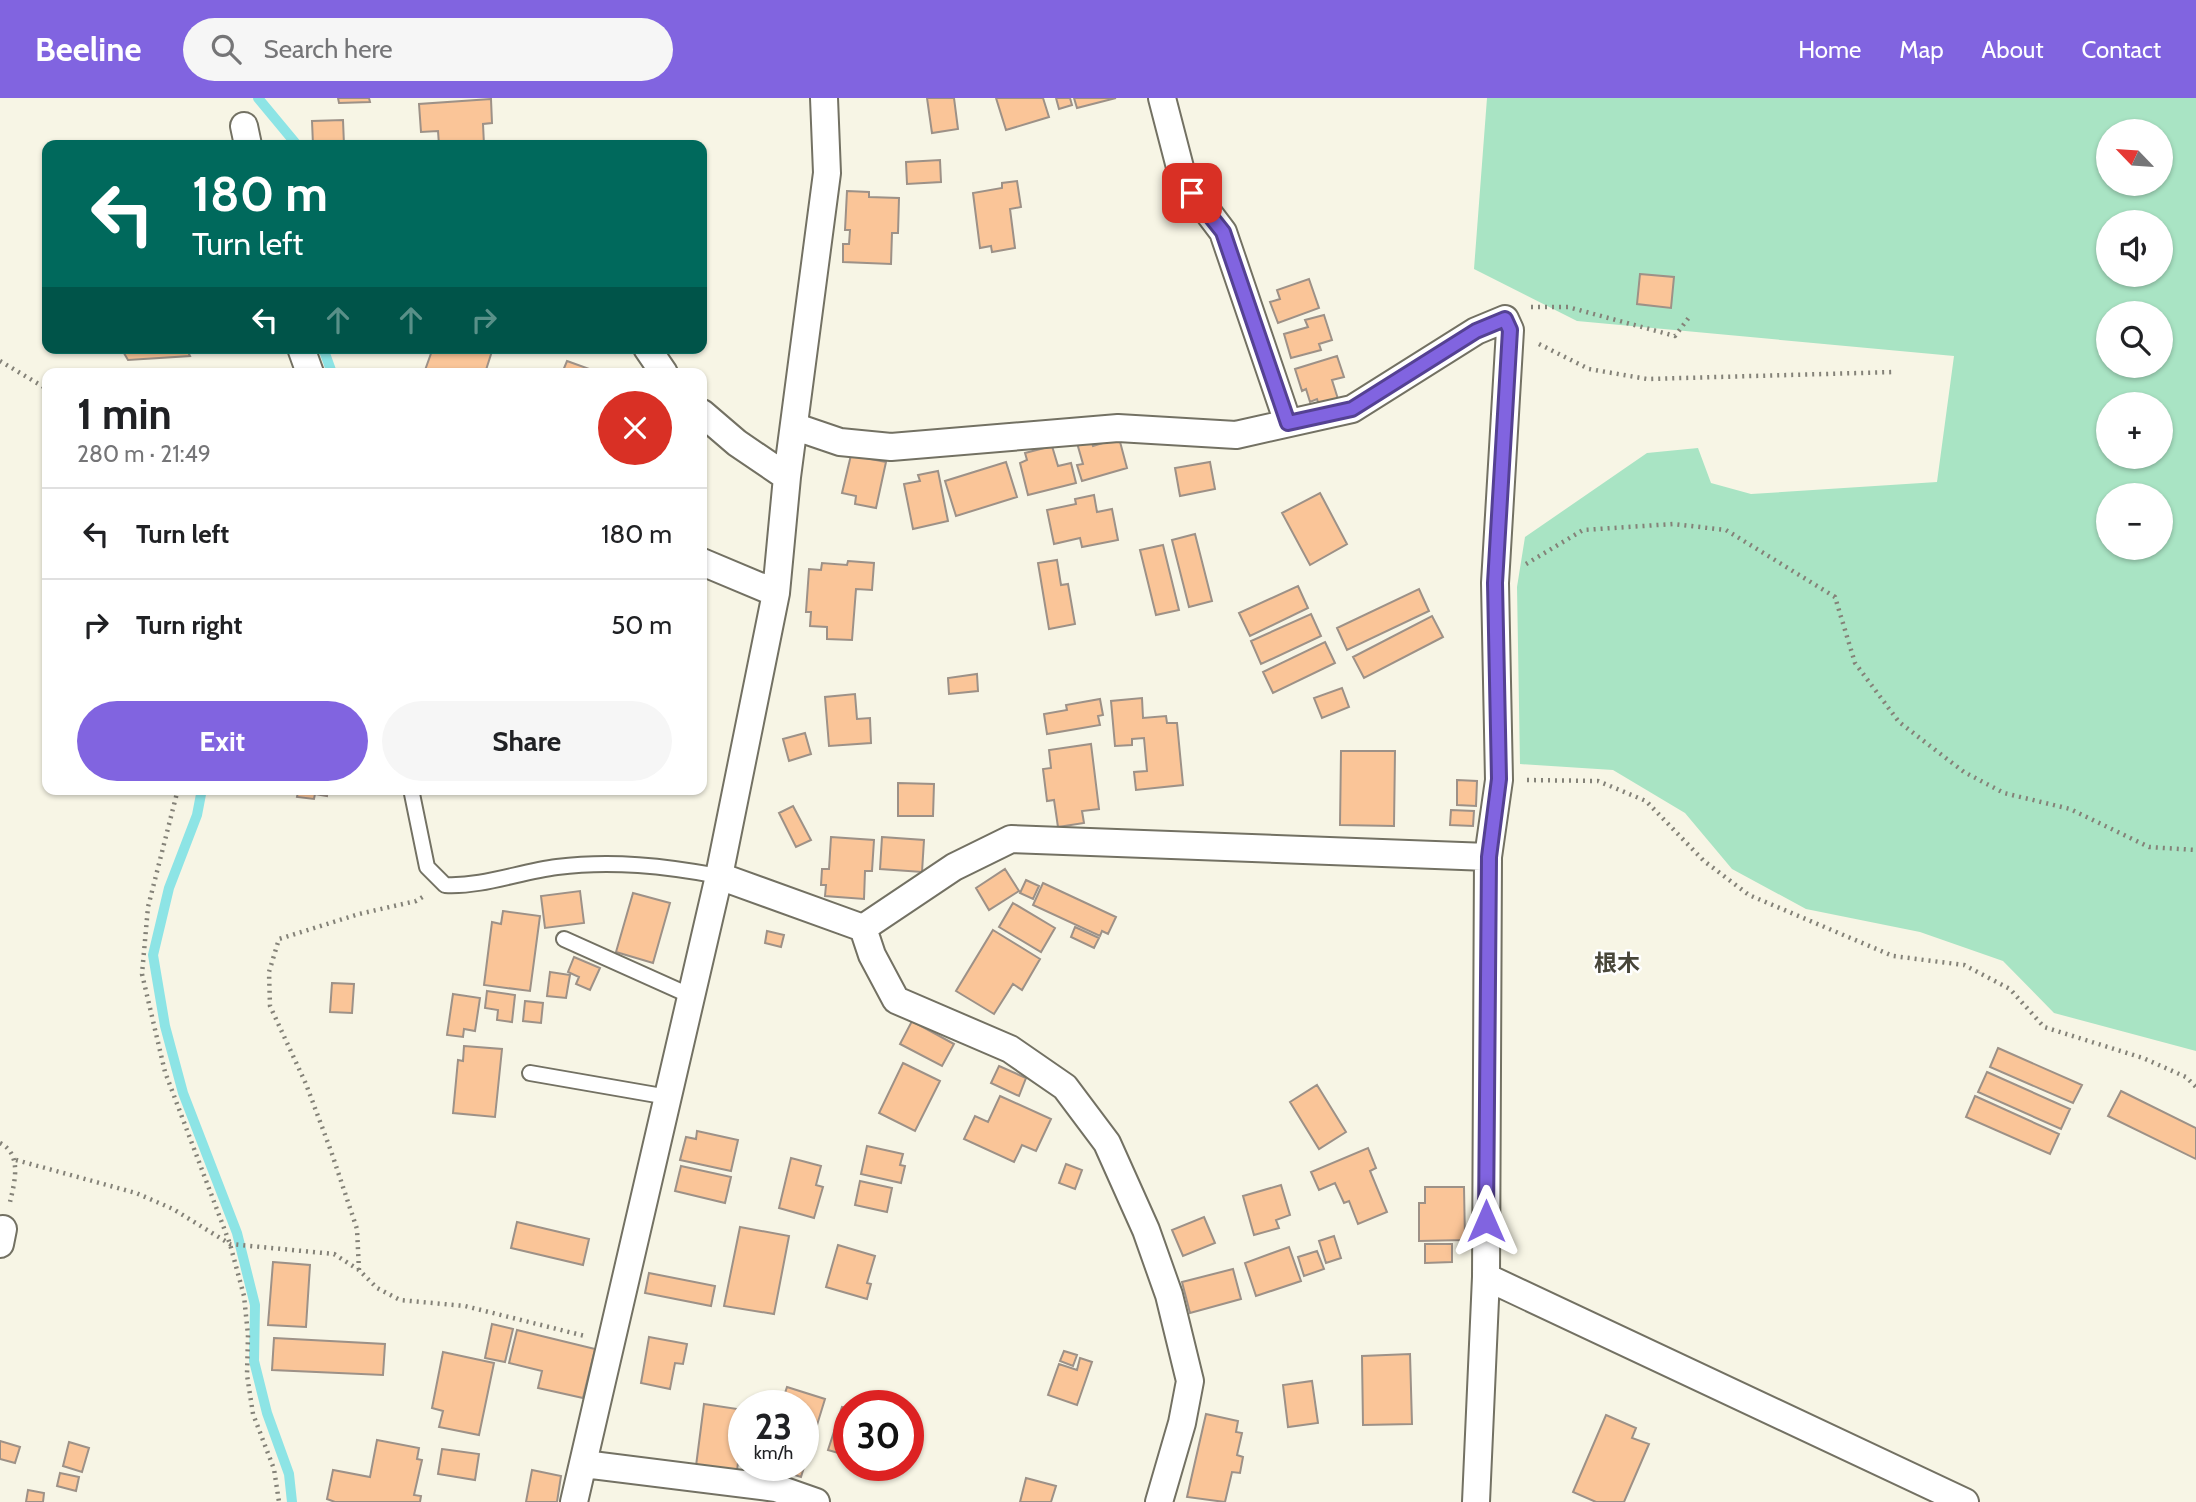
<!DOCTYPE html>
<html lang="en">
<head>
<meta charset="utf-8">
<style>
  body { margin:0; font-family:Cabin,"Noto Sans JP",sans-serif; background:#f6f6f6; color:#202124; height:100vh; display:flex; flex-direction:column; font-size:26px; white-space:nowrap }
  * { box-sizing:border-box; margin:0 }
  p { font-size:23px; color:#757577 }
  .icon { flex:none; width:38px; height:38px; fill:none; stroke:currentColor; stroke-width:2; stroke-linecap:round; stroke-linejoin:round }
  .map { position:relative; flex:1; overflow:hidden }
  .drawer { position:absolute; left:42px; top:270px; width:665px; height:427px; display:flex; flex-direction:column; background:#fff; border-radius:14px; box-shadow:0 2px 5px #0004 }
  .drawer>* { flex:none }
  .top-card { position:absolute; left:42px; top:42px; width:665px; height:214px; border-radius:14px; box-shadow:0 2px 5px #0004; background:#00695c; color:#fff; overflow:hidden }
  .needle { width:46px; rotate:295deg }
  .tools { position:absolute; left:2096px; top:21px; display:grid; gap:14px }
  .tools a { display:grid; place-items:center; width:77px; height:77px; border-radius:50%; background:#fff; box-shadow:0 2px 5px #0004; font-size:35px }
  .speed { position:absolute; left:728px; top:1292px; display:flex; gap:14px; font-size:35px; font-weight:700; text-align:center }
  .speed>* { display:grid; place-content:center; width:91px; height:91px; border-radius:50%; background:#fff; box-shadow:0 2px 5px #0004; line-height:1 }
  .speed small { font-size:18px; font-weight:400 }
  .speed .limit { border:10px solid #d22; background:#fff; color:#111 }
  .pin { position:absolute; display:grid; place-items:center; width:60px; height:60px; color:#fff; margin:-30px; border-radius:14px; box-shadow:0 4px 10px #0006 }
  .me { position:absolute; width:77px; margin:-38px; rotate:0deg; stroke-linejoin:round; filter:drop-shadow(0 0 5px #0008) }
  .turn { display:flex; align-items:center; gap:24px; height:147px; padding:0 35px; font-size:32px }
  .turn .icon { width:91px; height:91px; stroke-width:2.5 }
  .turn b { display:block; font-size:49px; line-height:60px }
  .lanes { display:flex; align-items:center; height:66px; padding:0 35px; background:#0003; justify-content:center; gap:35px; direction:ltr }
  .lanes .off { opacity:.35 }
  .round { display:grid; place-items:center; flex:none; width:74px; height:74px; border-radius:37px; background:#f6f6f6 }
  .summary { display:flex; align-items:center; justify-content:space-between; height:119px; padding:0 35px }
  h1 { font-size:42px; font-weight:700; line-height:52px }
  .primary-button { display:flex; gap:14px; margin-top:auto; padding:14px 35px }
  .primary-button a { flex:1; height:80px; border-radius:42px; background:#8164e0; color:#fff; font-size:28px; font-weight:700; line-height:80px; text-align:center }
  .primary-button a+a { background:#f6f6f6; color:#202124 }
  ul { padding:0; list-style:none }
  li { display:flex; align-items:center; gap:21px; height:91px; padding:0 35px; border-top:2px solid #e0e0e0 }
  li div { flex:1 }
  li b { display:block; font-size:26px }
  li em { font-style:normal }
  header { display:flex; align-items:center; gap:42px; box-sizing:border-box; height:98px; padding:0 35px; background:#8164e0; color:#fff }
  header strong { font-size:33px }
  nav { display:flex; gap:38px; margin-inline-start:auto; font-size:24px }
  .search { width:490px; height:63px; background:#f6f6f6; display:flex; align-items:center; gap:18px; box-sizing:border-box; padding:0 24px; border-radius:38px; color:#757577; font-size:26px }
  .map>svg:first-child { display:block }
  .green { fill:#a9e4c4; fill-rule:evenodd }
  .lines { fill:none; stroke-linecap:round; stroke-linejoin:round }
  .stream { stroke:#8de4e5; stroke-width:10 }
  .building { fill:#fac598; stroke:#9d9187; stroke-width:2 }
  .lane-casing { stroke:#737163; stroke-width:18 }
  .street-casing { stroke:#737163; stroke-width:30 }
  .path { stroke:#848278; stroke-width:4.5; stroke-dasharray:2 5; stroke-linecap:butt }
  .lane { stroke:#fff; stroke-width:14 }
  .street { stroke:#fff; stroke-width:26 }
  .route-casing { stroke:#544192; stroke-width:18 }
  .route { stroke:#8164e0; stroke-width:12 }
  .labels { text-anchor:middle; stroke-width:5; stroke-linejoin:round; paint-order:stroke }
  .neighbourhood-label { font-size:23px; font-weight:bold; fill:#484639; stroke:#fff }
</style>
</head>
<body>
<header>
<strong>Beeline</strong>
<div class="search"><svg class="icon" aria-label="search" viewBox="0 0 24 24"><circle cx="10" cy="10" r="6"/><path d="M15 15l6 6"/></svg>Search here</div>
<nav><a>Home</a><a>Map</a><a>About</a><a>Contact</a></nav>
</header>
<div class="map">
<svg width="2196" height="1404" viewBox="0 0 2196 1404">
  <rect width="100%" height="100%" fill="#f7f5e5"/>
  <path class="green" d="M 1487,0 L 2196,0 L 2196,953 L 2054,915 L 2003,863 L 1920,834 L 1806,811 L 1732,771 L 1685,715 L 1613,672 L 1520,666 L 1517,489 L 1525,439 L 1647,355 L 1698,350 L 1711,385 L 1751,396 L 1937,384 L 1954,258 L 1577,223 L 1474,171 ZM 2109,33 L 2161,33 L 2161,86 L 2109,86 ZM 2109,124 L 2161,124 L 2161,177 L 2109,177 ZM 2109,215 L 2161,215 L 2161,268 L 2109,268 ZM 2109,306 L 2161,306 L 2161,359 L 2109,359 ZM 2109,397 L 2161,397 L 2161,450 L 2109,450 Z"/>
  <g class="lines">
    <path class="stream" d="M 258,0 L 297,47
      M 323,250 L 332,275
      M 202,691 L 197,717 L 169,790 L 153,857 L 165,928 L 183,995 L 237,1135 L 255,1207 L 254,1263 L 267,1315 L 289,1376 L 292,1404"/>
  </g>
  <path class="building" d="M 338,0 L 369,0 L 370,4 L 339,5 Z
    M 927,0 L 954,0 L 958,31 L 932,35 Z
    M 996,0 L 1043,0 L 1049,19 L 1006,32 Z
    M 1056,0 L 1070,0 L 1072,7 L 1059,11 Z
    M 1074,0 L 1116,0 L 1077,10 Z
    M 491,1 L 492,25 L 483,26 L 484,47 L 439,47 L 438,33 L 421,34 L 419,6 Z
    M 343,22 L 344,47 L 313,47 L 312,23 Z
    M 940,62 L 941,84 L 907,86 L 906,64 Z
    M 1017,83 L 1021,109 L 1010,111 L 1015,150 L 992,154 L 991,148 L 980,150 L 973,95 L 1002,90 L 1002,85 Z
    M 847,93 L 869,94 L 869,99 L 899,100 L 898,135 L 892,135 L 891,166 L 843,164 L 843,146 L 849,146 L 850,132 L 845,132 Z
    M 1640,176 L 1674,179 L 1671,210 L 1637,206 Z
    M 1309,181 L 1319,210 L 1278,225 L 1270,204 L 1280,201 L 1277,192 Z
    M 1324,217 L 1332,242 L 1319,246 L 1321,252 L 1291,260 L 1284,236 L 1308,229 L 1305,222 Z
    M 121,250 L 186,250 L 190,258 L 128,262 Z
    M 433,250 L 493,250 L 485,275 L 424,275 Z
    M 1337,258 L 1344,279 L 1332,282 L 1338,301 L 1319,307 L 1317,301 L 1310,304 L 1306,291 L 1302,293 L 1295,271 Z
    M 567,263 L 595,273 L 594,275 L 562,275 Z
    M 1119,340 L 1127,370 L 1082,383 L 1077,367 L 1083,366 L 1077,345 L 1091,342 L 1093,348 Z
    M 1052,348 L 1058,368 L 1071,365 L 1076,385 L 1028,397 L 1020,365 L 1027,362 L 1025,355 Z
    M 851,357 L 886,364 L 876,410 L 855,406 L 856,398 L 842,395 Z
    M 1006,364 L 1017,399 L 956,418 L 945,383 Z
    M 1210,364 L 1215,391 L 1180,398 L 1175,370 Z
    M 938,373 L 948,423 L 913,431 L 904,386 L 920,383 L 918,377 Z
    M 1320,395 L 1347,446 L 1310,467 L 1282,415 Z
    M 1094,397 L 1097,414 L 1112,411 L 1118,442 L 1082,449 L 1080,440 L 1054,446 L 1047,412 L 1076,406 L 1075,401 Z
    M 1195,436 L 1212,503 L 1189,509 L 1172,442 Z
    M 1163,447 L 1179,512 L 1156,517 L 1140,452 Z
    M 1057,462 L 1061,487 L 1068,486 L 1075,526 L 1049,531 L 1038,465 Z
    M 848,463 L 874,465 L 872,492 L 856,491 L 852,542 L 827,541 L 827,529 L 810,528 L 811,514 L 806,514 L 809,471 L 821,472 L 822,465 L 847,467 Z
    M 1298,488 L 1308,510 L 1250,538 L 1239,515 Z
    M 1419,491 L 1429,513 L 1347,552 L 1337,530 Z
    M 1311,516 L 1321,538 L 1261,566 L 1251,543 Z
    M 1432,518 L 1443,539 L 1364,580 L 1353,559 Z
    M 1325,544 L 1335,565 L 1273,595 L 1263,574 Z
    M 977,576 L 978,593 L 949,596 L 948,580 Z
    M 1342,590 L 1349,609 L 1322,620 L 1314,600 Z
    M 855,596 L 857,621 L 870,620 L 871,645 L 829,648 L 825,599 Z
    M 1142,600 L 1143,620 L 1166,618 L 1167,625 L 1177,625 L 1183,687 L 1136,692 L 1134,674 L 1147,673 L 1144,640 L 1132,641 L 1132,647 L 1115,648 L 1111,603 Z
    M 1100,601 L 1103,617 L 1098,618 L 1100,627 L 1047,636 L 1044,616 L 1067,612 L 1066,607 Z
    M 805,635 L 811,656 L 789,663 L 783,641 Z
    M 1091,646 L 1099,711 L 1082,713 L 1084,725 L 1058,729 L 1054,702 L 1047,703 L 1043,671 L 1051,670 L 1049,652 Z
    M 1341,653 L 1395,653 L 1394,728 L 1340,727 Z
    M 1457,682 L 1477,683 L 1476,708 L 1457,707 Z
    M 898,685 L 934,686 L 933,718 L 898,718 Z
    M 328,691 L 327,698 L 315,696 L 314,701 L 297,699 L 298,694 L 284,692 Z
    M 793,708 L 811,742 L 796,749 L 779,715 Z
    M 1451,712 L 1474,713 L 1473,728 L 1450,727 Z
    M 831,739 L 874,742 L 872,773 L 865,773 L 864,801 L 825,798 L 826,787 L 821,787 L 822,771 L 829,771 Z
    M 882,739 L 924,742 L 922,774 L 880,771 Z
    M 1005,771 L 1019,793 L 989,812 L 976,790 Z
    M 1026,782 L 1039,788 L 1033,801 L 1020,795 Z
    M 1043,785 L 1116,819 L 1108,836 L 1102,833 L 1100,838 L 1033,807 Z
    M 580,793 L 584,825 L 545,830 L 541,798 Z
    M 633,795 L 670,805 L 653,865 L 616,854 Z
    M 1013,805 L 1055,830 L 1041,854 L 999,829 Z
    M 503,813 L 540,818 L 530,893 L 484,887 L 492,824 L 501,826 Z
    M 1075,829 L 1099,840 L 1094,850 L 1071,839 Z
    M 993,832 L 1040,861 L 1022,892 L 1013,886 L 994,916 L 956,893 Z
    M 767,833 L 784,837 L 781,849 L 765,845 Z
    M 574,859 L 600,870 L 590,892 L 576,886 L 579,879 L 568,874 Z
    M 550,874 L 570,877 L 566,900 L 547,898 Z
    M 332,885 L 354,886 L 352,915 L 330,914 Z
    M 487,893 L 515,897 L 512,924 L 497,922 L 498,912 L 485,910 Z
    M 453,896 L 480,900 L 475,933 L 464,931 L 463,939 L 447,937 Z
    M 525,903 L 543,905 L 541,925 L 523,923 Z
    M 912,923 L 954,946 L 942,968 L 900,946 Z
    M 464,948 L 502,951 L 495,1019 L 453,1015 L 458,962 L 463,963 Z
    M 1998,950 L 2082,987 L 2073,1005 L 1990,969 Z
    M 903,965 L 940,983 L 915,1033 L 879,1015 Z
    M 999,968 L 1026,980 L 1019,998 L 991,985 Z
    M 1987,974 L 2070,1011 L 2061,1031 L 1978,994 Z
    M 1317,987 L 1346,1034 L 1319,1051 L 1290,1004 Z
    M 2121,993 L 2196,1030 L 2196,1061 L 2108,1018 Z
    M 1000,998 L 1051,1021 L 1036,1053 L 1022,1047 L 1014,1064 L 964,1041 L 975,1018 L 988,1024 Z
    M 1975,998 L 2059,1036 L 2050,1056 L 1966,1019 Z
    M 697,1033 L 738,1042 L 731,1073 L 680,1062 L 686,1039 L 696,1041 Z
    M 867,1048 L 903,1056 L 900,1067 L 905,1068 L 901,1085 L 861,1076 Z
    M 1368,1050 L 1376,1070 L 1370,1073 L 1387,1114 L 1358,1126 L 1349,1103 L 1344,1105 L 1335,1085 L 1319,1092 L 1311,1074 Z
    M 791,1060 L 821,1068 L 816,1087 L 823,1089 L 814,1120 L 779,1110 Z
    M 1066,1066 L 1082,1072 L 1075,1091 L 1059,1085 Z
    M 681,1068 L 731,1079 L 725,1105 L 675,1093 Z
    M 860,1083 L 892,1090 L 887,1114 L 855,1107 Z
    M 1281,1087 L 1290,1117 L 1276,1122 L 1279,1130 L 1254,1137 L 1243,1098 Z
    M 1425,1089 L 1464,1089 L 1465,1142 L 1419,1143 L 1419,1105 L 1425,1105 Z
    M 1204,1119 L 1215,1145 L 1183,1158 L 1172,1132 Z
    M 517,1124 L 589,1141 L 583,1167 L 511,1150 Z
    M 740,1129 L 789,1138 L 774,1216 L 724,1208 Z
    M 1334,1138 L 1341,1160 L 1326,1165 L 1319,1143 Z
    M 1425,1146 L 1452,1146 L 1452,1164 L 1425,1165 Z
    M 838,1147 L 875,1158 L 867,1185 L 871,1186 L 867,1201 L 826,1189 Z
    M 1289,1149 L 1301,1183 L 1256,1198 L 1245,1165 Z
    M 1317,1153 L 1324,1171 L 1304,1178 L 1298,1159 Z
    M 273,1164 L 310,1167 L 306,1229 L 268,1227 Z
    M 1233,1171 L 1241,1201 L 1190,1215 L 1182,1184 Z
    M 649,1175 L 715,1188 L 711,1208 L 645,1195 Z
    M 492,1226 L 513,1231 L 505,1264 L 485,1260 Z
    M 517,1232 L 595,1251 L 583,1300 L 538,1290 L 542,1273 L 509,1265 Z
    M 649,1239 L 687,1246 L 683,1266 L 675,1265 L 670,1291 L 641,1285 Z
    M 274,1240 L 385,1246 L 383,1277 L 272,1272 Z
    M 1064,1253 L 1077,1257 L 1073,1268 L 1060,1263 Z
    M 443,1254 L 494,1265 L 479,1337 L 439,1329 L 443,1313 L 432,1310 Z
    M 1410,1256 L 1412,1326 L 1363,1327 L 1362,1258 Z
    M 1080,1260 L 1092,1264 L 1077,1307 L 1048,1297 L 1059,1266 L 1077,1272 Z
    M 1312,1283 L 1318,1325 L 1288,1329 L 1283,1287 Z
    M 787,1289 L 825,1301 L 801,1379 L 763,1367 L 803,1367 L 803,1307 L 781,1307 Z
    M 704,1306 L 744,1312 L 737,1373 L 696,1368 Z
    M 842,1309 L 849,1311 L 849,1358 L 828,1352 Z
    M 1206,1316 L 1238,1323 L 1236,1334 L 1242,1335 L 1237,1357 L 1243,1359 L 1240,1375 L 1232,1374 L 1225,1404 L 1187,1399 Z
    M 1606,1317 L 1636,1330 L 1632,1340 L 1649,1346 L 1624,1404 L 1596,1404 L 1573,1394 Z
    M 377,1342 L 419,1350 L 417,1361 L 422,1362 L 414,1397 L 421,1398 L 420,1404 L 335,1404 L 327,1401 L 333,1372 L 370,1379 Z
    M 0,1343 L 20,1349 L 15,1365 L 0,1361 Z
    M 69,1344 L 89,1350 L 82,1374 L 63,1368 Z
    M 442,1351 L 479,1356 L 475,1382 L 438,1376 Z
    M 532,1372 L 561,1378 L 557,1404 L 526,1404 Z
    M 60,1375 L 79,1379 L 76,1393 L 57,1388 Z
    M 1026,1380 L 1056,1388 L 1051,1404 L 1020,1404 Z
    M 28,1392 L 44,1395 L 43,1404 L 26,1404 Z"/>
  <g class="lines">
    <g class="lane-casing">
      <path id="lane" d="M 411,691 L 427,769 L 445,787 C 482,789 519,774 557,769 C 612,762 665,768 719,778
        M 564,841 L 691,898
        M 530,975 L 668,999"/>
    </g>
    <g class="street-casing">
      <path id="street" d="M 1162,0 L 1183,81 L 1223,134 L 1288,325
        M 244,28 L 248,47
        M 301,250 L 310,275
        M 647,250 L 664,275
        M 702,315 L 737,345 L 787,379
        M 796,329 L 840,344 L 891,349 L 1118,330 L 1236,337 L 1352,311 L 1476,233 L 1505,221 L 1510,232 L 1495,485 L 1499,682 L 1488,759 L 1486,1179 L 1476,1404
        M 702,464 L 776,495
        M 719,778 L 863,830 L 954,769 L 1011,741 L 1488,759
        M 863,830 L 872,857 L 896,902 L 1010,951 L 1065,989 L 1107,1045 L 1146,1132 L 1169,1197 L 1190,1283 L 1182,1325 L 1159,1404
        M 0,1146 L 3,1131
        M 1486,1179 L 1965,1404
        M 584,1366 L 776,1390 L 816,1404
        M 574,1404 L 719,778 L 776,495 L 787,379 L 827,75 L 824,0"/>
    </g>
    <path class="path" d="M 1531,209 L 1568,209 L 1675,238 L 1690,218
      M 1539,246 L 1589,271 L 1647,281 L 1895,274
      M 0,263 L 47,291
      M 1526,466 L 1583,432 L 1673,426 L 1726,432 L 1835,499 L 1855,565 L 1899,624 L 1964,674 L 2004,695 L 2070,711 L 2149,749 L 2196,752
      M 1527,682 L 1598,683 L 1646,703 L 1704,763 L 1749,797 L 1893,858 L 1964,867 L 2010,891 L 2044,929 L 2143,960 L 2186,979 L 2196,989
      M 178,691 L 148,809 L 142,876 L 165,974 L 230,1146 L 244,1198 L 248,1237 L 247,1277 L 253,1316 L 274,1371 L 279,1404
      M 0,1045 C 22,1056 15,1083 10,1104
      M 16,1062 L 136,1095 L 173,1111 L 230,1146 L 334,1156 L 359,1172 L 377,1190 L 400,1202 L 465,1208 L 585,1238
      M 359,1172 L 357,1131 L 331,1053 L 306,986 L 270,908 L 269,874 L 279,841 L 359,816 L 416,803 L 426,797"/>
    <use href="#lane" class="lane"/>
    <use href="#street" class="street"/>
  </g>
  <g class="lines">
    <g class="route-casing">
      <path id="route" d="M 1192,95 L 1223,134 L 1288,325 L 1352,311 L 1476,233 L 1505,221 L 1510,232 L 1495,485 L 1499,681 L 1489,759 L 1486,1123"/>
    </g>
    <use href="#route" class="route"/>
  </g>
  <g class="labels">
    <g class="neighbourhood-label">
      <text x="1617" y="873">根木</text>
    </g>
  </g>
</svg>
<div class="tools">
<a><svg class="needle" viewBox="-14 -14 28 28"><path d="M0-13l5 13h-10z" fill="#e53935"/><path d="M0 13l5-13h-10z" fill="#757577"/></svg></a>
<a><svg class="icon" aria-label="sound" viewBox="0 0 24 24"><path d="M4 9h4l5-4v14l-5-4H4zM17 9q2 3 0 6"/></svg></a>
<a><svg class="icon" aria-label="search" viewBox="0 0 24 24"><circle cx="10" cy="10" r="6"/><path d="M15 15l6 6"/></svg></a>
<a>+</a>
<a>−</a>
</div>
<div class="speed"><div>23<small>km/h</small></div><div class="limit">30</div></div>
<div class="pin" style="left:1192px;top:95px;background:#d93025"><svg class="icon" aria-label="arrive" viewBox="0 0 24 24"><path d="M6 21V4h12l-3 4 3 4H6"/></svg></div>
<svg class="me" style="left:1486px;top:1123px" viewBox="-20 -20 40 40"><path d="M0-17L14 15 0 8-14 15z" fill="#8164e0" stroke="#fff" stroke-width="4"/></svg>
<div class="top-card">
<div class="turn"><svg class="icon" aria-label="left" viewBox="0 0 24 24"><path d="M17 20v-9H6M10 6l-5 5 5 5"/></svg><div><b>180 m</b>Turn left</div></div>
<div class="lanes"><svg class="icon" aria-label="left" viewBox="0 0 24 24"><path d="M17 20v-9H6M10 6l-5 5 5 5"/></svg><svg class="icon off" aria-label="ahead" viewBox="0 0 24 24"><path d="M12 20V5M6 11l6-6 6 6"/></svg><svg class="icon off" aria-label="ahead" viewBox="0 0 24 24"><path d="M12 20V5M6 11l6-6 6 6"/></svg><svg class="icon off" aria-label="right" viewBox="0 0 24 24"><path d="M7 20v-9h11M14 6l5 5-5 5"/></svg></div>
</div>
<section class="drawer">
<div class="summary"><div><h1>1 min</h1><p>280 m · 21:49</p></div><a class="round" style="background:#d93025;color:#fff"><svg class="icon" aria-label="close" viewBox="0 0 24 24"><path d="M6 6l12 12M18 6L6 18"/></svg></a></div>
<ul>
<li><svg class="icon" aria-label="left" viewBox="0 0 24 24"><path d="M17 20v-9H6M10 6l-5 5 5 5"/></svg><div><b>Turn left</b></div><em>180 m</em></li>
<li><svg class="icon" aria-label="right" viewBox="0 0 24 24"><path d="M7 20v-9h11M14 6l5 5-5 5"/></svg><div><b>Turn right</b></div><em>50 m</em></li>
</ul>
<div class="primary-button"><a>Exit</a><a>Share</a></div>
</section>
</div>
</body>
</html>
